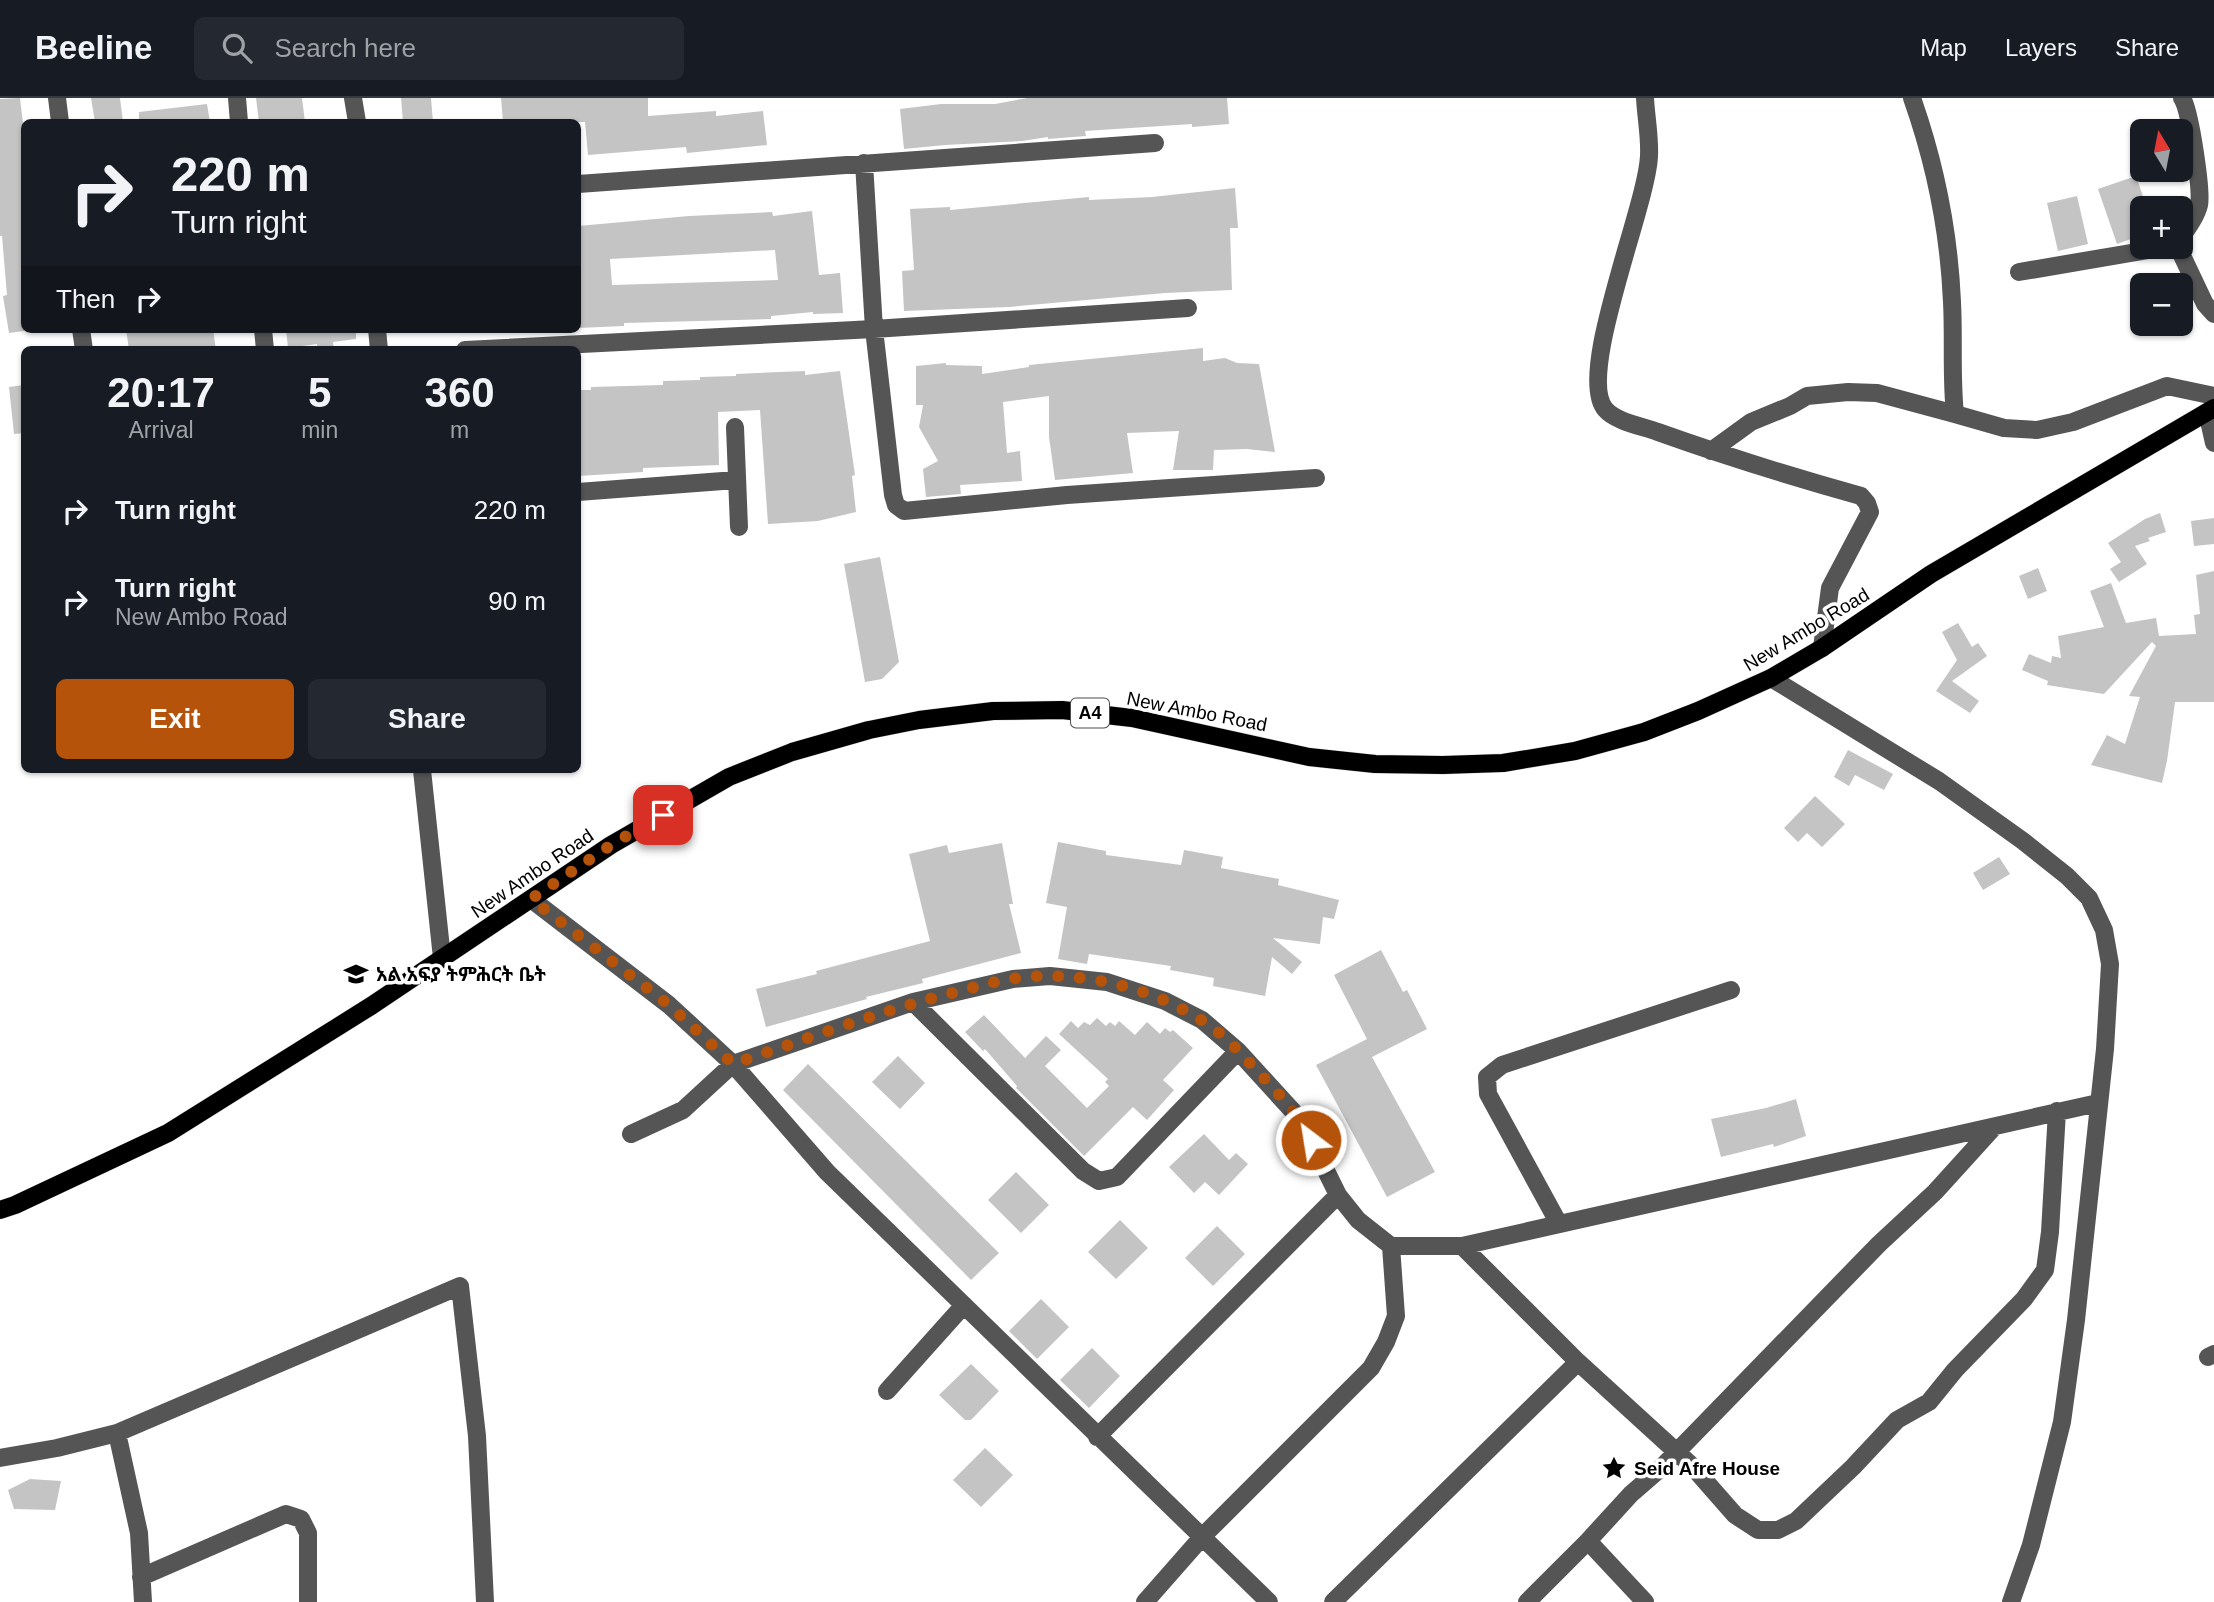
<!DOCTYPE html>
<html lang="en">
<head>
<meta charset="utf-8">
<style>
  body { margin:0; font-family:Arial,"Noto Sans Ethiopic",sans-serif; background:#242831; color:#f1f3f6; height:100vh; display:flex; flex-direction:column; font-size:26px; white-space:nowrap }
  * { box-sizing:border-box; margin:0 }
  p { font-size:23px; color:#9ea1a6 }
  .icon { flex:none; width:38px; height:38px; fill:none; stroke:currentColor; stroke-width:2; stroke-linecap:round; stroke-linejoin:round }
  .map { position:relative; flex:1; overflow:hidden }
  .sheet { position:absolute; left:21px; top:248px; width:560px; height:427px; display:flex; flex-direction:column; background:#171b24; border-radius:10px; box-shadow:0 2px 5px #0004 }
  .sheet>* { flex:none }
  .guide { position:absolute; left:21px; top:21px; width:560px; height:214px; border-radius:10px; box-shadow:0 2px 5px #0004; background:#171b24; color:#f1f3f6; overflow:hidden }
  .needle { width:46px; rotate:350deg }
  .buttons { position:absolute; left:2130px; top:21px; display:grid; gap:14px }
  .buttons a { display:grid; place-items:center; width:63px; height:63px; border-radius:10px; background:#171b24; box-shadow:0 2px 5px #0004; font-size:35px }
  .pin { position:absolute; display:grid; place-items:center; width:60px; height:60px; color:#fff; margin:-30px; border-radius:14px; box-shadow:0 4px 10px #0006 }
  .me { position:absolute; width:77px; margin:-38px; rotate:329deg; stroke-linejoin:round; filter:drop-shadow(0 0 5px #0008) }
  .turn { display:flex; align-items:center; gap:24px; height:147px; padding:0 35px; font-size:32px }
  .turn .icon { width:91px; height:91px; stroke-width:2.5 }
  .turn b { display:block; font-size:49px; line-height:60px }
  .then { display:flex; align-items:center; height:66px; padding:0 35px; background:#0003; gap:14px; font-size:26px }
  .eta { display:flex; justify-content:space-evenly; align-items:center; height:119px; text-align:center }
  .eta b { font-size:42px; font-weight:600; line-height:49px }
  .action { display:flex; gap:14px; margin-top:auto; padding:14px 35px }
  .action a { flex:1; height:80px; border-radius:10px; background:#b45309; color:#fff; font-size:28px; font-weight:600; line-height:80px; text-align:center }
  .action a+a { background:#242831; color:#f1f3f6 }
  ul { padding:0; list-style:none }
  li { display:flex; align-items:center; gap:21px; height:91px; padding:0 35px }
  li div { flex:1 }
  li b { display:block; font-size:26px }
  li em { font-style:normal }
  header { display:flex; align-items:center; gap:42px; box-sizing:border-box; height:98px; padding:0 35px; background:#171b24; border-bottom:2px solid #363941 }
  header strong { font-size:33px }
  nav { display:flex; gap:38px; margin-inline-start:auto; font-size:24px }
  .search { width:490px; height:63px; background:#242831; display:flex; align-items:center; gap:18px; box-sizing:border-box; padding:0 24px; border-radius:10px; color:#9ea1a6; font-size:26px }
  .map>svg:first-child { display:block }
  .building { fill:#c4c4c4; fill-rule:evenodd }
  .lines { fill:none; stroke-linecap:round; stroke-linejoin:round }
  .major-casing { stroke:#dbdbdb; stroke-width:19 }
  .minor { stroke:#555; stroke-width:18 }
  .major { stroke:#000; stroke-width:18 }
  .route { stroke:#b45309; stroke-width:12; stroke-dasharray:0 21.6 }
  .labels { text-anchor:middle; stroke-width:7; stroke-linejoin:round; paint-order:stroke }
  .shield { fill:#fff; stroke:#4c4c4c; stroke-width:2 }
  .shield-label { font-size:18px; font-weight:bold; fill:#000 }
  .street-label { font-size:19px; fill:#000; stroke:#fff }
  .poi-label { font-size:19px; font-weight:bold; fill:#000; stroke:#fff; text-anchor:start }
</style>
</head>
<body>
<header>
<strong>Beeline</strong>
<div class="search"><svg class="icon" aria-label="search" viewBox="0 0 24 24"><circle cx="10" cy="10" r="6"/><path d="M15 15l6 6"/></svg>Search here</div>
<nav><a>Map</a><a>Layers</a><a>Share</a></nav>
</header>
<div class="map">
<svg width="2214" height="1504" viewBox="0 0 2214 1504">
  <rect width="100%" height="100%" fill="#fff"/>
  <path class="building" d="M 20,0 L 24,34 L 24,233 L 9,235 L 3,198 L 7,197 L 2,138 L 0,138 L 0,1 Z
    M 91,0 L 120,0 L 123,24 L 95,24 Z
    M 256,0 L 302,0 L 305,24 L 259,24 Z
    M 401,0 L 431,0 L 433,24 L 403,24 Z
    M 501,0 L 648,0 L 648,18 L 716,13 L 716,18 L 763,13 L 767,47 L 687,55 L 686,49 L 588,57 L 585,24 L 503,24 Z
    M 1027,0 L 1227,0 L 1229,26 L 1192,29 L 1192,26 L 1085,33 L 1086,38 L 1048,41 L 1048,39 L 1022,43 L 945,47 L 904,51 L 900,11 L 941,6 L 995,6 Z
    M 207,6 L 210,24 L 139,24 L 139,14 Z
    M 2136,78 L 2147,110 L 2142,110 L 2142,137 L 2117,146 L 2098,91 Z
    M 1235,90 L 1238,130 L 1230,130 L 1232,192 L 1165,195 L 1009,209 L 904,213 L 902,173 L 914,172 L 910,111 L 950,109 L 950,112 L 1089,99 L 1089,102 L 1152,99 Z
    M 2077,98 L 2088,146 L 2058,153 L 2047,105 Z
    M 812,113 L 819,177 L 840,175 L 843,215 L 813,216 L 813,214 L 771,218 L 771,221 L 624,225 L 624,228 L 578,230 L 578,128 L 689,118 L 772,114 L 773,118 ZM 775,152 L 778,182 L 612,187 L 610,161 Z
    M 126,231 L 213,231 L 216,252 L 129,252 Z
    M 286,231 L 356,231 L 356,241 L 333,244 L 334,252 L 318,252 L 317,246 L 288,250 Z
    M 1203,250 L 1203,263 L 1225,260 L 1237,265 L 1259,266 L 1275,354 L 1247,351 L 1214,352 L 1213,372 L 1173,372 L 1179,333 L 1127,335 L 1133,375 L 1055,382 L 1049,339 L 1049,298 L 1003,304 L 1007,355 L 1020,353 L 1022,383 L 960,387 L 961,396 L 926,399 L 923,371 L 938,363 L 919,329 L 923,307 L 916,307 L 916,268 L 946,265 L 946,267 L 982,268 L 982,276 L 1029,269 L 1029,267 Z
    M 805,273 L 805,277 L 840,273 L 855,377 L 852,378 L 856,414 L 818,423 L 768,426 L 760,312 L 718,314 L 719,367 L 643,370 L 643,374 L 578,378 L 578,292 L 591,292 L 591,289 L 663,287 L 663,283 L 700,282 L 700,279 L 736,278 L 736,276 Z
    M 24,287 L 24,335 L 14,336 L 9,289 Z
    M 2160,415 L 2166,434 L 2148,440 L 2150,443 L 2135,448 L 2147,466 L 2119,484 L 2110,471 L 2121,464 L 2108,445 L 2145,421 Z
    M 2214,420 L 2214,446 L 2194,448 L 2191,423 Z
    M 880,459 L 899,564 L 882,581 L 865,584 L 844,466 Z
    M 2038,470 L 2047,493 L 2028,501 L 2019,478 Z
    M 2214,473 L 2214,604 L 2175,604 L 2167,663 L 2162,685 L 2091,667 L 2107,637 L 2125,646 L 2140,599 L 2129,598 L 2156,548 L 2152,544 L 2104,596 L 2047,587 L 2048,583 L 2022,572 L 2029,556 L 2051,565 L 2052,558 L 2061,560 L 2058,538 L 2104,529 L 2090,493 L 2111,485 L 2126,525 L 2156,520 L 2159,538 L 2196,536 L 2194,517 L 2200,516 L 2196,477 Z
    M 1958,525 L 1972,549 L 1978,545 L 1987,558 L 1952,583 L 1979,603 L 1970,615 L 1936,593 L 1957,562 L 1942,534 Z
    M 1848,652 L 1893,676 L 1884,692 L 1855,677 L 1849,688 L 1834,679 Z
    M 1815,698 L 1845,726 L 1822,749 L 1807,735 L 1798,744 L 1784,730 Z
    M 1058,744 L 1106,753 L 1106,757 L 1181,767 L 1184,752 L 1223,759 L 1221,770 L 1279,781 L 1278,787 L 1339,802 L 1334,821 L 1323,819 L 1320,846 L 1273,840 L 1302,864 L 1292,876 L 1272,859 L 1265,898 L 1213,888 L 1214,880 L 1170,872 L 1171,868 L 1089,856 L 1087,866 L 1058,861 L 1067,809 L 1046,805 Z
    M 1002,745 L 1013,806 L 1009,806 L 1021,855 L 922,881 L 923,885 L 866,899 L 867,901 L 766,929 L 756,891 L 817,876 L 816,873 L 930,843 L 909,756 L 947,747 L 949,755 Z
    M 1999,759 L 2010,776 L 1983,792 L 1973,775 Z
    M 1381,852 L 1403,894 L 1407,892 L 1427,931 L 1372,959 L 1435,1074 L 1387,1099 L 1316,967 L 1367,941 L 1334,877 Z
    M 984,917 L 1025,960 L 1046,938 L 1061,952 L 1045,968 L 1087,1010 L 1109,988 L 1105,984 L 1108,981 L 1059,936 L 1071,923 L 1078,930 L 1084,924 L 1090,927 L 1097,920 L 1106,928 L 1110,924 L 1115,928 L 1119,923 L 1135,937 L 1147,924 L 1160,936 L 1165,930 L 1170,934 L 1173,932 L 1193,950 L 1163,982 L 1174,992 L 1147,1022 L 1133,1009 L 1084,1058 L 1016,990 L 1017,988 L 985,951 L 983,953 L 965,934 Z
    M 898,958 L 925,985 L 900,1011 L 872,984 Z
    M 808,966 L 999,1155 L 971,1182 L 783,992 Z
    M 1796,1001 L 1806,1038 L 1774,1049 L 1773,1046 L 1721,1059 L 1711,1021 L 1766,1010 Z
    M 1204,1036 L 1229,1062 L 1236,1055 L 1248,1066 L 1219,1097 L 1205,1084 L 1194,1095 L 1169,1069 Z
    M 1016,1074 L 1049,1107 L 1021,1135 L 988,1102 Z
    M 1120,1122 L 1148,1150 L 1116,1181 L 1088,1154 Z
    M 1217,1128 L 1245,1156 L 1213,1188 L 1185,1160 Z
    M 1041,1201 L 1069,1229 L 1037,1261 L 1009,1233 Z
    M 1092,1250 L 1120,1278 L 1089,1310 L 1060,1282 Z
    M 971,1266 L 999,1293 L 971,1322 L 965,1322 L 939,1297 Z
    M 985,1350 L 1013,1377 L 981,1409 L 953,1382 Z
    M 30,1381 L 61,1383 L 55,1412 L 14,1411 L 8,1392 Z"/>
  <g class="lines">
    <g class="major-casing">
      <path id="major" d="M 0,1112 L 15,1107 L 168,1035 L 371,908 L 611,747 L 729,679 L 792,654 L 869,632 L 919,622 L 993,613 L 1062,612 L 1132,620 L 1309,659 L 1375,666 L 1443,667 L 1503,665 L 1575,653 L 1644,634 L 1698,613 L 1771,580 L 1822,550 L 1931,476 L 2214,310"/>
    </g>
    <path class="minor" d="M 57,0 L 60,24
      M 237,0 L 239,24
      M 353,0 L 357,24
      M 1645,0 C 1646,19 1650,39 1649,58 C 1647,108 1576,276 1605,311 C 1616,324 1642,328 1658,334 C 1725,358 1793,379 1861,398 L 1867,405 L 1870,414 L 1830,490 L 1822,550
      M 1912,0 C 1935,65 1949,135 1952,204 C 1954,241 1951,279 1955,316 L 2004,330 L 2037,332 L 2073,324 L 2167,288 L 2214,298
      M 864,65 L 874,231 L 893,397 L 896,407 L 904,413 L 1067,397 L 1316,380
      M 578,86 L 1155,45
      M 2180,140 C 2188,130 2196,119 2199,107 C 2202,93 2190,12 2182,0
      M 2178,149 L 2205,206 L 2214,216
      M 2019,174 L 2166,149
      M 81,231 L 84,252
      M 263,231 L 265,252
      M 377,231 L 379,252
      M 465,252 L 874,231 L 1188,210
      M 2207,314 L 2214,345
      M 735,329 L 739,429
      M 1711,353 L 1751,324 L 1790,308 L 1807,298 L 1848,294 L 1877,295 L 1955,316
      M 578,394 L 736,382
      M 1771,580 L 1939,683 L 2023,743 L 2067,778 L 2089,800 L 2104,832 L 2110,866 L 2105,951 L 2076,1222 L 2062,1324 L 2031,1447 L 2011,1504
      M 422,672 L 442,860
      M 531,801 L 669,907 L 733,966 L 827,1074 L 1269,1504
      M 913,904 L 1083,1073 L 1099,1083 L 1117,1079 L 1238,953
      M 631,1036 L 683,1012 L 733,966 L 913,904 L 1013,881 L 1050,878 L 1107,884 L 1165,903 L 1202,922 L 1238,953 L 1301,1022 L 1338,1097 L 1358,1122 L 1391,1148 L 1462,1148 L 2098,1005
      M 1559,1126 L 1488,996 L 1487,979 L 1502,967 L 1731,892
      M 1462,1148 L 1578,1264 L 1692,1368 L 1735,1417 L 1758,1432 L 1778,1432 L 1796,1423 L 1853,1369 L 1897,1322 L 1929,1304 L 1955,1272 L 2024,1201 L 2045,1172 L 2050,1134 L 2057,1013
      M 2208,1259 L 2214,1256
      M 887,1293 L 964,1207
      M 117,1335 L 139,1435 L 143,1504
      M 1097,1339 L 1338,1097
      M 0,1360 L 57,1350 L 117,1335 L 460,1188 L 477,1338 L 485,1504
      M 1588,1443 L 1645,1504
      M 141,1479 L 286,1416 L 301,1421 L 308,1435 L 308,1504
      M 1145,1504 L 1203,1438 L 1371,1270 L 1386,1244 L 1396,1218 L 1391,1148
      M 1333,1504 L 1578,1264
      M 1527,1504 L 1588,1443 L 1631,1396 L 1661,1370 L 1879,1146 L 1935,1094 L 1994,1029"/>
    <use href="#major" class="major"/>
  </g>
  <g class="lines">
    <path class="route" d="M 663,717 L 611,747 L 531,801 L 669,907 L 733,966 C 807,941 880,913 956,894 C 986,886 1018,877 1050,878 C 1101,878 1158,894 1201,922 C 1219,932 1235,949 1249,964 C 1272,989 1296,1012 1311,1042"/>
  </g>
  <defs>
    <g id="school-bare" transform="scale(1.89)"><path d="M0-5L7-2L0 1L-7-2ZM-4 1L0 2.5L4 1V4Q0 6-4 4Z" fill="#000" stroke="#fff" stroke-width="2.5" paint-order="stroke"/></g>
    <g id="sight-bare" transform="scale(1.89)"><path d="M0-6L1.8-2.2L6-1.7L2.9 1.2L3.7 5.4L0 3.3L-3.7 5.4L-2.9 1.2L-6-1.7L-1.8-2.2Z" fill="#000" stroke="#fff" stroke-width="2.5" paint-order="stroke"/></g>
  </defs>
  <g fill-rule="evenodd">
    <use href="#school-bare" x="356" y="876"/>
    <use href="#sight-bare" x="1614" y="1370"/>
  </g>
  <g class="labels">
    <rect class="shield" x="1071" y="600.5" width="38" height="29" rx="5"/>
    <g class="shield-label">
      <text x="1090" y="621">A4</text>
    </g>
    <g class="street-label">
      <text transform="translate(1806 531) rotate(-31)" y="7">New Ambo Road</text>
      <text transform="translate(1197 613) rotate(11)" y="7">New Ambo Road</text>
      <text transform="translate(532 775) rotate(-34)" y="7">New Ambo Road</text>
    </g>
    <g class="poi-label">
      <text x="376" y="883">አል አፍያ ትምሕርት ቤት</text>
      <text x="1634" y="1377">Seid Afre House</text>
    </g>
  </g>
</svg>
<div class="buttons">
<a><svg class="needle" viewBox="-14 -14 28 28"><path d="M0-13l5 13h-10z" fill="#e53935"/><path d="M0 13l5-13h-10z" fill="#9ea1a6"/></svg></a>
<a>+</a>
<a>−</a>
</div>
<div class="pin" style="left:663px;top:717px;background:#d93025"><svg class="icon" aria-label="arrive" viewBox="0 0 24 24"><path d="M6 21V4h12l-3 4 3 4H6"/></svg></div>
<svg class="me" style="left:1311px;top:1042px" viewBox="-20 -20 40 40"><circle r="17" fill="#b45309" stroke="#fff" stroke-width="3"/><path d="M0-11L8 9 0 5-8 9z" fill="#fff"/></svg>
<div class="guide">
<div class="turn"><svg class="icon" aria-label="right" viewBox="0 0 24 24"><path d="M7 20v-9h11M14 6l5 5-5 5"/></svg><div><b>220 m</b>Turn right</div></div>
<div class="then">Then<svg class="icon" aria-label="right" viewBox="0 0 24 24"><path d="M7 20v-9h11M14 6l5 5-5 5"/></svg></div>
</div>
<section class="sheet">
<div class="eta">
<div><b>20:17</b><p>Arrival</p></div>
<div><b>5</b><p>min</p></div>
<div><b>360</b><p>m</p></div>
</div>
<ul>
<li><svg class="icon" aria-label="right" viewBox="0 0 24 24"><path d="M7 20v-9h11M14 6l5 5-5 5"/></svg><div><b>Turn right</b></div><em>220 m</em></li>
<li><svg class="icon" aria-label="right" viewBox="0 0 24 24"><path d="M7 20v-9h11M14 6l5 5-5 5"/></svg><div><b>Turn right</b><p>New Ambo Road</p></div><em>90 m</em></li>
</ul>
<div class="action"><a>Exit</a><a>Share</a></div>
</section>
</div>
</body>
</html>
